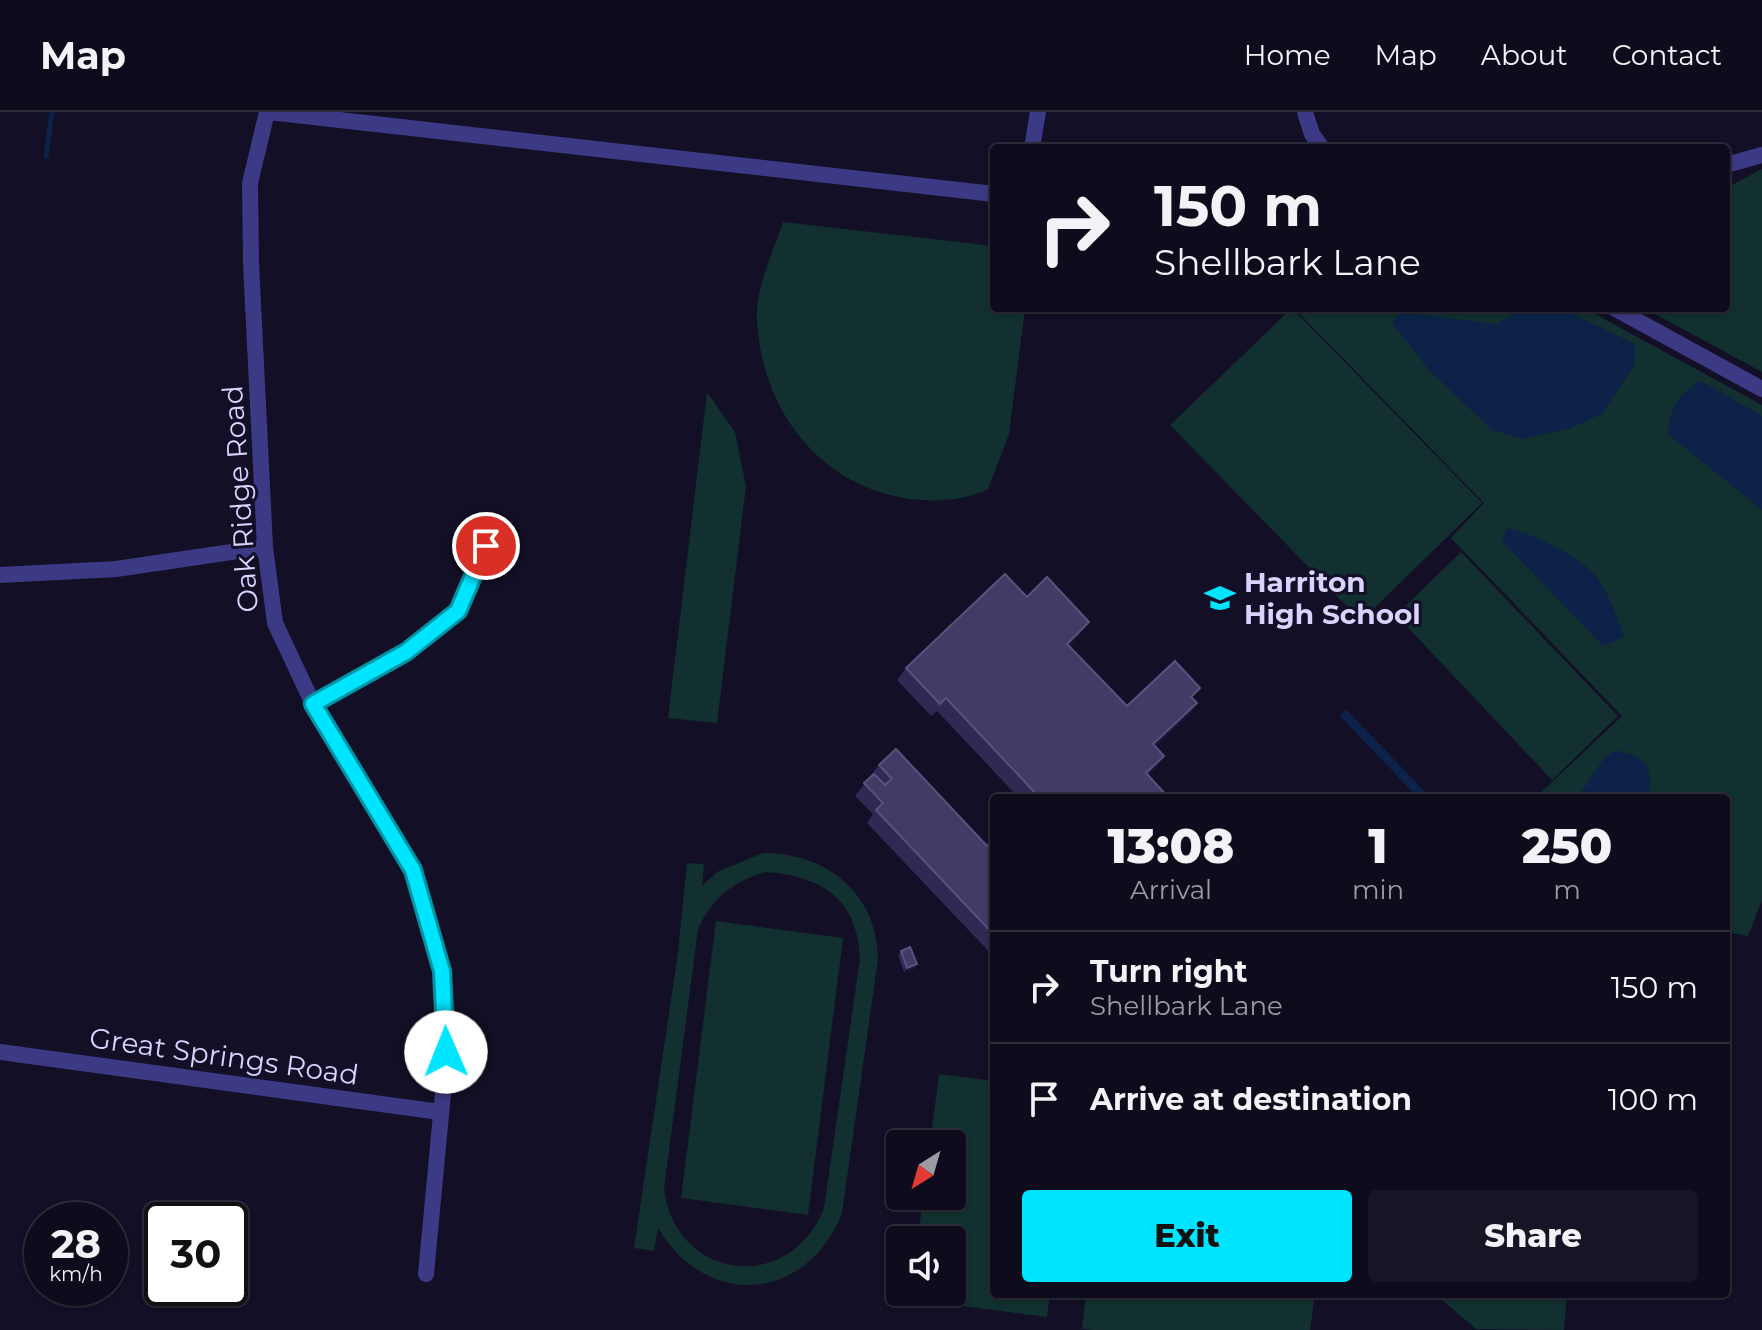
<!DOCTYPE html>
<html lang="en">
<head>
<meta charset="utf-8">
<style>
  body { margin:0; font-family:Montserrat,sans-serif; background:#171425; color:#f1f3f6; height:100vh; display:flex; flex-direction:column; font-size:30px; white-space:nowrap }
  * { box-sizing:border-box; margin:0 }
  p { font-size:26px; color:#9b9ba3 }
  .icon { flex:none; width:44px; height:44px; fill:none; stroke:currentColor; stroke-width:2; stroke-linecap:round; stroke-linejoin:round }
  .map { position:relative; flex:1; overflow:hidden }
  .side { position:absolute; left:990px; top:682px; width:740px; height:504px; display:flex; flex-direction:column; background:#0e0b1c; border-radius:8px; box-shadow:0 2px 6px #0004,0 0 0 2px #2e2b3b }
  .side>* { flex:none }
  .guide { position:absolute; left:990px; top:32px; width:740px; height:168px; border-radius:8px; box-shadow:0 2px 6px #0004,0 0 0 2px #2e2b3b; background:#0e0b1c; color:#f1f3f6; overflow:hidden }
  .needle { width:52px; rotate:217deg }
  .controls { position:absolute; left:886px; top:1018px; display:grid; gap:16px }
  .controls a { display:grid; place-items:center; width:80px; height:80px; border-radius:8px; background:#0e0b1c; box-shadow:0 2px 6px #0004,0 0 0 2px #2e2b3b; font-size:40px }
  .speed { position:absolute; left:24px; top:1090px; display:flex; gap:16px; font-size:40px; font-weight:700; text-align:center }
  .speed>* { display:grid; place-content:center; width:104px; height:104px; border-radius:50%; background:#0e0b1c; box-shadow:0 2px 6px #0004,0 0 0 2px #2e2b3b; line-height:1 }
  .speed small { font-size:20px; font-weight:400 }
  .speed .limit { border:4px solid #111; border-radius:12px; background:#fff; color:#111 }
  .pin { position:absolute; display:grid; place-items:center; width:68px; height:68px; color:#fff; margin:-34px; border:4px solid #fff; border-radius:50%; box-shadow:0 2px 8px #0007 }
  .me { position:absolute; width:88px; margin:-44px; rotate:359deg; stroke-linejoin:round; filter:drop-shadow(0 0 6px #0008) }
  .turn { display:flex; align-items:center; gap:28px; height:168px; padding:0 32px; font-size:36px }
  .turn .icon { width:104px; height:104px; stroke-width:2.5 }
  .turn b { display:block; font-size:56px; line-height:68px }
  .eta { display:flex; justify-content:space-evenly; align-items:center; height:136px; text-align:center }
  .eta b { font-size:48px; font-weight:800; line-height:56px }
  .cta { display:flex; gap:16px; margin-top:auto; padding:16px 32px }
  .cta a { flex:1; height:92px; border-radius:8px; background:#00e5ff; color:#111; font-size:32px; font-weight:800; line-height:92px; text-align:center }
  .cta a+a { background:#171425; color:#f1f3f6 }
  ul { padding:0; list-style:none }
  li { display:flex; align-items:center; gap:24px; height:112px; padding:0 32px; border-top:2px solid #2e2b3b }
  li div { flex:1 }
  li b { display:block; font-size:30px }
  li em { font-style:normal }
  header { display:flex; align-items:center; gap:48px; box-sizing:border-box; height:112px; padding:0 40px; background:#0e0b1c; border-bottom:2px solid #2e2b3b }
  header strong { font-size:38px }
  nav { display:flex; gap:44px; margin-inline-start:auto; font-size:28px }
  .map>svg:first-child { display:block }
  .green { fill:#12302f; fill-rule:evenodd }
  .water { fill:#0c2248 }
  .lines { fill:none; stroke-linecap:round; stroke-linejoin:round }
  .stream { stroke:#0c2248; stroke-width:5 }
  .minor { stroke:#3d3a85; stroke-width:16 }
  .wall { fill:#312854 }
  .shaded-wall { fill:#1d163a }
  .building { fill:#433a66; stroke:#5a527e; stroke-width:2 }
  .route-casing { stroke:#0095a6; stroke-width:20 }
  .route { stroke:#00e5ff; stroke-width:14 }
  .labels { text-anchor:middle; stroke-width:6; stroke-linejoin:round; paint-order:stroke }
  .street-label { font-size:28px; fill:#d9d4ff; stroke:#130f26 }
  .poi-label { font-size:28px; font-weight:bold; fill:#d9d4ff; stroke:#130f26; text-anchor:start }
</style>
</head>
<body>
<header>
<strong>Map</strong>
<nav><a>Home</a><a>Map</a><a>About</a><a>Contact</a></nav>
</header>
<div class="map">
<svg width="1762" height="1218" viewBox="0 0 1762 1218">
  <rect width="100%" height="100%" fill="#130f26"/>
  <path class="green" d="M 1762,57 L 1762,260 L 1644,196 L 1726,196 L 1726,76 Z
    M 783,110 L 994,134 L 994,196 L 1025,196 L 1009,322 L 988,377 C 963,389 938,390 910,387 C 819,374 762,298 757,209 C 755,176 773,141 783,110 Z
    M 1292,196 L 1482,391 L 1361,509 L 1170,313 Z
    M 1294,196 L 1584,196 L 1762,293 L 1762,788 L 1748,824 L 1726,820 L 1726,686 L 1535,686 L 1622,604 L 1451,426 L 1484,391 Z
    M 707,280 L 735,320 L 746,374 L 717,611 L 668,606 Z
    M 1461,440 L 1618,604 L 1552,668 L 1396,503 Z
    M 763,741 C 827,741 877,781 878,847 L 842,1101 C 807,1190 707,1198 658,1116 L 654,1139 L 634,1136 L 678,841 L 687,751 L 704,752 L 702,774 L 717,760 ZM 765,760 C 821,764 858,786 860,847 L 824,1096 C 790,1183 676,1169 664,1077 L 698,817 C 713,785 732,771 765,760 Z
    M 716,809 L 843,826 L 808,1103 L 681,1086 Z
    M 939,962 L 994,969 L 994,1182 L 1050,1182 L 1047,1205 L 910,1187 L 911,1180 L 952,1180 L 952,1128 L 918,1128 L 923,1084 L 952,1084 L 952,1032 L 930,1032 Z
    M 1086,1182 L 1315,1182 L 1310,1218 L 1093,1218 L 1082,1217 Z
    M 1435,1182 L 1567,1182 L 1564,1218 L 1476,1217 Z"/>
  <path class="water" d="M 1523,196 L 1560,196 L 1635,232 L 1635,252 L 1602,302 L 1568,317 L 1522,327 L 1492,318 L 1429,258 L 1392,211 L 1396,204 L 1405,201 L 1497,212 Z
    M 1701,269 L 1762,304 L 1762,398 L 1668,322 C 1669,296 1678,282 1701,269 Z
    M 1507,416 C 1530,419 1586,448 1599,468 C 1610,485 1617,506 1624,525 L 1603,534 L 1502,429 Z
    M 1346,597 L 1431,686 L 1418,686 L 1340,604 Z
    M 1616,638 L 1635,644 L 1647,653 L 1651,672 L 1647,686 L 1577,686 L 1605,645 Z"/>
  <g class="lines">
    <path class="stream" d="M 46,44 L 52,0"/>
    <path class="minor" d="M 267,0 L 250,71 L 251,151 L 265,435 L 275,511 L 313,592 L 413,758 L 442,859 L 447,921 L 445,960 L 426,1162
      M 269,0 L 994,82
      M 1305,0 L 1312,22 L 1322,36
      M 1032,36 L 1038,0
      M 1726,53 L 1762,43
      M 1614,196 L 1762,277
      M 0,463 L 116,457 L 265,435
      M 313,592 L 406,540 L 458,499 L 494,411
      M 0,940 L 440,1000"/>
  </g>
  <path class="wall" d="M 1027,485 L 1089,510 L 1080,522 L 1068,534 L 1127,594 L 1193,587 L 1197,591 L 1188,604 L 1155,634 L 1156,656 L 1148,663 L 1169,686 L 1019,686 L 937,599 L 931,604 L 897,568 L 906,556 Z
    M 879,653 L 987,734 L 994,727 L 994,845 L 867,711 L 873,702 L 855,684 Z
    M 901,839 L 914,857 L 904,860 L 898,843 Z"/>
  <path class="shaded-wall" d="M 1089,510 L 1080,522 L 1058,544 L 1067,532 Z
    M 1197,591 L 1188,604 L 1144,645 L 1153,632 Z
    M 1164,644 L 1156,656 L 1137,674 L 1146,661 Z
    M 917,852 L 914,857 L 904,860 L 907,856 Z"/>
  <path class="building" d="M 1005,462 L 1027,485 L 1047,465 L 1089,510 L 1067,532 L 1127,594 L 1175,549 L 1200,576 L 1191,585 L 1197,591 L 1153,632 L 1164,644 L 1146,661 L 1169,686 L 1037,686 L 1039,685 L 946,586 L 940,592 L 906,556 Z
    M 896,637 L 987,734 L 994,727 L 994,823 L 876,698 L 883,691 L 864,671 L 874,662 L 885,673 L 892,667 L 879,653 Z
    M 910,835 L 917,852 L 907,856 L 901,839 Z"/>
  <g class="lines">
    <g class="route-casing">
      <path id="route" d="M 446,940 L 442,859 L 413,758 L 313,592 L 406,540 L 458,499 L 486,434"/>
    </g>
    <use href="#route" class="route"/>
  </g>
  <defs>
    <g id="school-bare" transform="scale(2.4)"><path d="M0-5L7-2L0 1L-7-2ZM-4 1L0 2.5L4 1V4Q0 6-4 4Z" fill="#00e5ff" stroke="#130f26" stroke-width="2.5" paint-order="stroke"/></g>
  </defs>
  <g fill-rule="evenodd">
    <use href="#school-bare" x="1220" y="486"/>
  </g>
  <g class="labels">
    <g class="street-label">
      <text transform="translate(240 387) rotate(-94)" y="10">Oak Ridge Road</text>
      <text transform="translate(224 944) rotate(8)" y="10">Great Springs Road</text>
    </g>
    <g class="poi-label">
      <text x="1244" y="480">Harriton<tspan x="1244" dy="32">High School</tspan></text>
    </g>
  </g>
</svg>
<div class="controls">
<a><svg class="needle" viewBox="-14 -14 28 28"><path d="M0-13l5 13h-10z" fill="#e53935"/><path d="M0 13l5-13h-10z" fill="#9b9ba3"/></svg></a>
<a><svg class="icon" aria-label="sound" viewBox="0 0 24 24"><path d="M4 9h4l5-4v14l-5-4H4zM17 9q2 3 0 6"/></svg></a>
</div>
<div class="speed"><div>28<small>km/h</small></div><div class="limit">30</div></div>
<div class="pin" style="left:486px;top:434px;background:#d93025"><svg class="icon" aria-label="arrive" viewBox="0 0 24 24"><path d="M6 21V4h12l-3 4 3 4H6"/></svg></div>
<svg class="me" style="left:446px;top:940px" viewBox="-20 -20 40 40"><circle r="19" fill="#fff"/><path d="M0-13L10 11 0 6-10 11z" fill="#00e5ff"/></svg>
<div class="guide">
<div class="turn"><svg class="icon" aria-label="right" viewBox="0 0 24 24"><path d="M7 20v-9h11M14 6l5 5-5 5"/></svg><div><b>150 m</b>Shellbark Lane</div></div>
</div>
<section class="side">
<div class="eta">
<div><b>13:08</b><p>Arrival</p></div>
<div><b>1</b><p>min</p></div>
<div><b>250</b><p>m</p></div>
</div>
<ul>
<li><svg class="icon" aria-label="right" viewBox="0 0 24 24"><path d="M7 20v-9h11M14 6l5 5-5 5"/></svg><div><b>Turn right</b><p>Shellbark Lane</p></div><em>150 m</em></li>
<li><svg class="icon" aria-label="arrive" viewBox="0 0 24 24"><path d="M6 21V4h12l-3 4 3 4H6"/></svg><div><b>Arrive at destination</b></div><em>100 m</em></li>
</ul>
<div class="cta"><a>Exit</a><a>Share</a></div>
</section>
</div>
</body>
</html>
